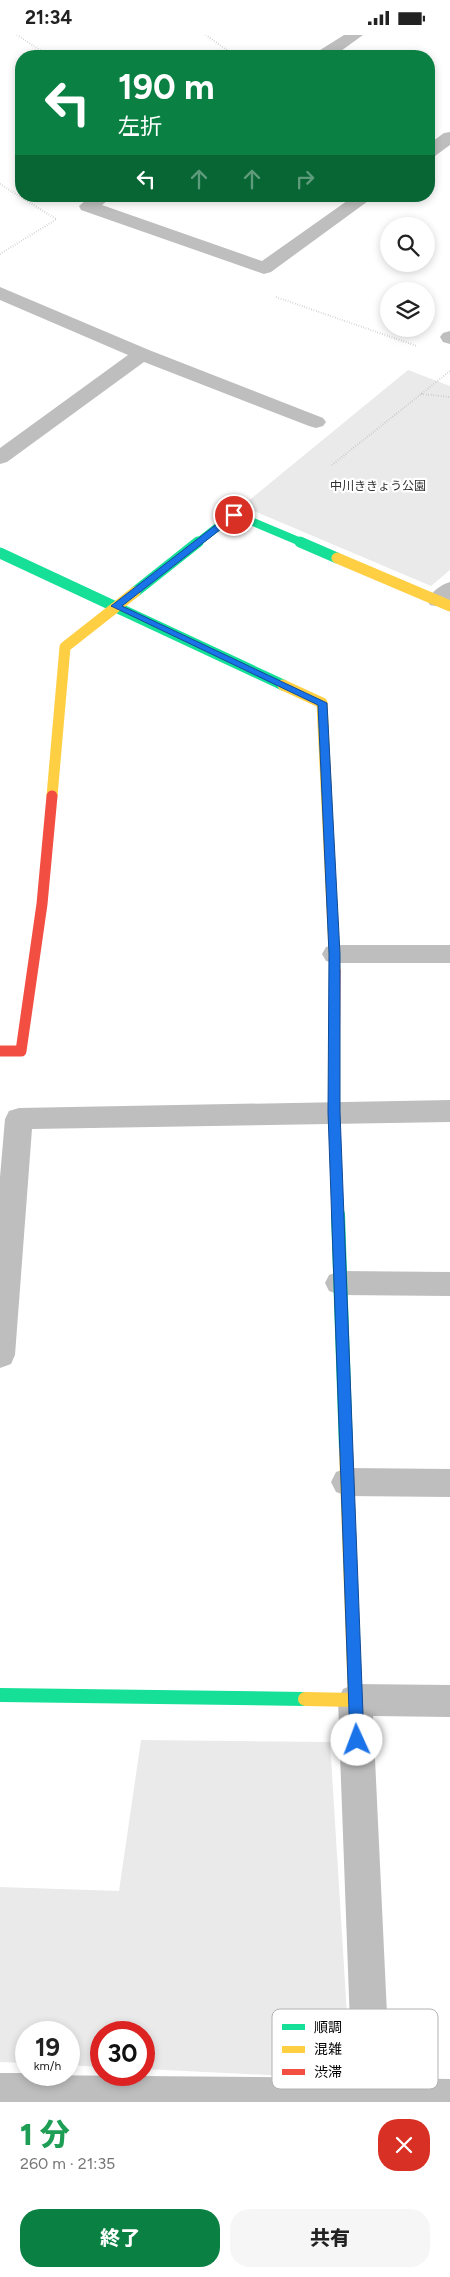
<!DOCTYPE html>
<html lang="ja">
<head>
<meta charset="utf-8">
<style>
  body { margin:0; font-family:Figtree,"Noto Sans JP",sans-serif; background:#f6f6f6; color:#222; height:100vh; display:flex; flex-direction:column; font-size:19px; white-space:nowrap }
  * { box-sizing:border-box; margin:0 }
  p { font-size:16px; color:#767676 }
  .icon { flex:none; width:28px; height:28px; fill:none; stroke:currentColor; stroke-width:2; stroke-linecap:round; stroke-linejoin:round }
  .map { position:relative; height:2067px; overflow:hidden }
  .panel { display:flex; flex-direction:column; background:#fff; flex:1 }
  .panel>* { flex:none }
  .hud { position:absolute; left:15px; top:15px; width:420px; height:152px; border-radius:20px; box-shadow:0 2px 8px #0003; background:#0b8043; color:#fff; overflow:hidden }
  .tools { position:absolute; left:380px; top:182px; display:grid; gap:10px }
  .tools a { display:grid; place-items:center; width:55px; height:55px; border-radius:50%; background:#fff; box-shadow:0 2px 8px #0003; font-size:25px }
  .speed { position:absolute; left:15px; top:1986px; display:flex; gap:10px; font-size:25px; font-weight:700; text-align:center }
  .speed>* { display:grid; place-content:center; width:65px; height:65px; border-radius:50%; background:#fff; box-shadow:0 2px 8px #0003; line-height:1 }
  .speed small { font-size:12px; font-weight:400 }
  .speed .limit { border:8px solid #d22; background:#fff; color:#111 }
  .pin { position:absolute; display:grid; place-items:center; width:42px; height:42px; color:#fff; margin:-21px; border:2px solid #fff; border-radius:50%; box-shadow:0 1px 5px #0007 }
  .me { position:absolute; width:55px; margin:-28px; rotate:358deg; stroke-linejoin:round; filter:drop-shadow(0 0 4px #0008) }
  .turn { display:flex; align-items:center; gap:18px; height:105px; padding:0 20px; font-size:22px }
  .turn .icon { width:65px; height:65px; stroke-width:2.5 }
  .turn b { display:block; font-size:35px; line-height:42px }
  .lanes { display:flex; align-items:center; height:48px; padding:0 20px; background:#0003; justify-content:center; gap:25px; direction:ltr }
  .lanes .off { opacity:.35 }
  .round { display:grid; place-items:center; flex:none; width:52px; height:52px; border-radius:20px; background:#f6f6f6 }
  .head { display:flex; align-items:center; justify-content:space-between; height:85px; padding:0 20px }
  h1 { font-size:30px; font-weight:800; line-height:38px; color:#1e9e55 }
  .action { display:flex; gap:10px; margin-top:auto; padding:10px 20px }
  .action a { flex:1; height:58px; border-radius:20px; background:#0b8043; color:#fff; font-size:20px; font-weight:800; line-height:58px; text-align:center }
  .action a+a { background:#f6f6f6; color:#222 }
  .status { display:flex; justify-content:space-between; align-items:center; height:35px; padding:0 25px; background:#fff; direction:ltr }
  .status svg { height:14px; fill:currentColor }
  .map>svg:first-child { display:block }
  .green { fill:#eaeaea }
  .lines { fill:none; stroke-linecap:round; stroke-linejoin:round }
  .path { stroke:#b8b8b8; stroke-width:2; stroke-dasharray:0.5 2; stroke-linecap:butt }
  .street { fill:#bebebe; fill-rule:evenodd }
  .fast-far2 { stroke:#16e098; stroke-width:8 }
  .fast-far1 { stroke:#16e098; stroke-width:11 }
  .fast { stroke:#16e098; stroke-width:14 }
  .slow-far1 { stroke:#ffcf43; stroke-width:11 }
  .slow { stroke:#ffcf43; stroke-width:14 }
  .jam { stroke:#f24e42; stroke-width:11 }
  .route { fill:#1a73e8; stroke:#114b97 }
  .labels { text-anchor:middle; stroke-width:4.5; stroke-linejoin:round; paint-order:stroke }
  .far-park-label { font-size:12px; fill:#303030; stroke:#fff }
  .key { fill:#fff; stroke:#b2b2b2; stroke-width:1 }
  .key-label { font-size:14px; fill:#000 }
</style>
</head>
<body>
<div class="status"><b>21:34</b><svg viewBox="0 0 49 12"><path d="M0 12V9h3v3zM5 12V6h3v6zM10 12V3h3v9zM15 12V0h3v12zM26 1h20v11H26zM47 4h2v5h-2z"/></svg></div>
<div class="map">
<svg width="450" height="2067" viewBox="0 0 450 2067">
  <rect width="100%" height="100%" fill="#fff"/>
  <path class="green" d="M 408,335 L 450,351 L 450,535 L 431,551 L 242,471 Z
    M 141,1705 L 330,1707 L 351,2044 L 144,2034 L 144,1998 L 101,1998 L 101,2032 L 69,2030 L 69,1998 L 26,1998 L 26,2028 L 0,2027 L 0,1852 L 119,1856 Z"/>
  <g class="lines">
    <path class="path" d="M 17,0 L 49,21
      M 206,0 L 235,21
      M 0,149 L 56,184
      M 0,219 L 57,184
      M 276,262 L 417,311
      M 421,359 L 450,362
      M 332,430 L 450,336"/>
    <path class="street" d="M 344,0 L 363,0 L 334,21 L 315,21 L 317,17 Z
      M 450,97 L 450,110 L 435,121 L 429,122 L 429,109 L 444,98 Z
      M 91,161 L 113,161 L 102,170 L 262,226 L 354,161 L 375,161 L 271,237 L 264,239 L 81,175 L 79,171 Z
      M 0,252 L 149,315 L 323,383 L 326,387 L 323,391 L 316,393 L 309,391 L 144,327 L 7,427 L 0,429 L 0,413 L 128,320 L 0,265 Z
      M 450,296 L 450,309 L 443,307 L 440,302 L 443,298 Z
      M 450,547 L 450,566 C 444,572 438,572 430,570 L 427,565 C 433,556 440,550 450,547 Z
      M 335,910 L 450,910 L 450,928 L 335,928 L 326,926 L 322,919 L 326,912 Z
      M 450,1065 L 450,1087 L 32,1094 L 15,1320 L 11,1329 L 0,1333 L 0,1142 L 5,1084 L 9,1076 L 19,1073 Z
      M 340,1236 L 450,1237 L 450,1261 L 340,1260 L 329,1256 L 325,1248 L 329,1240 Z
      M 347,1433 L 450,1434 L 450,1462 L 347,1461 L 336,1457 L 331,1447 L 336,1437 Z
      M 355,1649 L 450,1650 L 450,1682 L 373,1681 L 390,2043 L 450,2044 L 450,2067 L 0,2067 L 0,2038 L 26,2038 L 26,2040 L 352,2043 L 338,1665 L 343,1654 Z"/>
    <path class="fast-far2" d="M 197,508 L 234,479 L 303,508"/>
    <path class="fast-far1" d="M 300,507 L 337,523
      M 0,518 L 283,650
      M 135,557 L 198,507
      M 336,1135 L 338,1180"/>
    <path class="fast" d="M 338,1179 L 346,1414
      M 0,1660 L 305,1664"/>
    <path class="slow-far1" d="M 337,523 L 450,571
      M 283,650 L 322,668 L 335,936
      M 52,761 L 65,612 L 135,557"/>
    <path class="slow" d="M 305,1664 L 355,1665 L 346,1414"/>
    <path class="jam" d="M 335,936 L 334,1077 L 336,1135
      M 0,1016 L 21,1016 L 42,869 L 52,761"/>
  </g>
  <path class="route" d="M 231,478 L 239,480 L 122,571 L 327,668 L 340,919 L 340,1077 L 364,1705 L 362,1709 L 357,1711 L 352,1709 L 350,1705 L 328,1077 L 329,919 L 318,670 L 111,571 Z"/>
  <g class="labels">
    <g class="far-park-label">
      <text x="378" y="455">中川ききょう公園</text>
    </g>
  </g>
  <rect x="272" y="1974" width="166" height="80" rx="8" class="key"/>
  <rect x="282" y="1989" width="23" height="6" fill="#16e098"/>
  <rect x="282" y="2011" width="23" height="7" fill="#ffcf43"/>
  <rect x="282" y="2034" width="23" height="6" fill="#f24e42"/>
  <g class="key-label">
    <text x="314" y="1997">順調</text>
    <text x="314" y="2019">混雑</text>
    <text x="314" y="2042">渋滞</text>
  </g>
</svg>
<div class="tools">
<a><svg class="icon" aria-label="search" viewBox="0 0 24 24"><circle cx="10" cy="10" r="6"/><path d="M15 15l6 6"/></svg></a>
<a><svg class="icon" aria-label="layers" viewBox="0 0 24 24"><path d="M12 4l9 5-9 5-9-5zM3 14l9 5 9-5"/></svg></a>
</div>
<div class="speed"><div>19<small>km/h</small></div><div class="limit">30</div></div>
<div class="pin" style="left:234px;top:480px;background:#d93025"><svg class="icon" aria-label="arrive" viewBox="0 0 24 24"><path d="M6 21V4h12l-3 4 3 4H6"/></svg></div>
<svg class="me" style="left:357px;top:1705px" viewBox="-20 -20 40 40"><circle r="19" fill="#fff"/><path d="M0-13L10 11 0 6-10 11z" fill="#1a73e8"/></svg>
<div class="hud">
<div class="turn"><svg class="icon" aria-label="left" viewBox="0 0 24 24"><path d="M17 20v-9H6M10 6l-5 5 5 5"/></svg><div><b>190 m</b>左折</div></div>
<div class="lanes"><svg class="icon" aria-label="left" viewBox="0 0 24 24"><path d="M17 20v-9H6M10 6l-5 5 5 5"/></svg><svg class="icon off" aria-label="ahead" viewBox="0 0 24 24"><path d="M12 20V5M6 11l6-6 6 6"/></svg><svg class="icon off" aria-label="ahead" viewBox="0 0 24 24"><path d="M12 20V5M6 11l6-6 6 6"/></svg><svg class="icon off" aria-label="right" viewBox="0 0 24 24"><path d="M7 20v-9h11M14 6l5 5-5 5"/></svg></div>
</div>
</div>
<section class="panel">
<div class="head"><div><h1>1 分</h1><p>260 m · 21:35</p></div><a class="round" style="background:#d93025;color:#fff"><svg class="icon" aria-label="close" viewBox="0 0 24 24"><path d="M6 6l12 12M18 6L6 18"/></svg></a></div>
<div class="action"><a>終了</a><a>共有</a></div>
</section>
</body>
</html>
